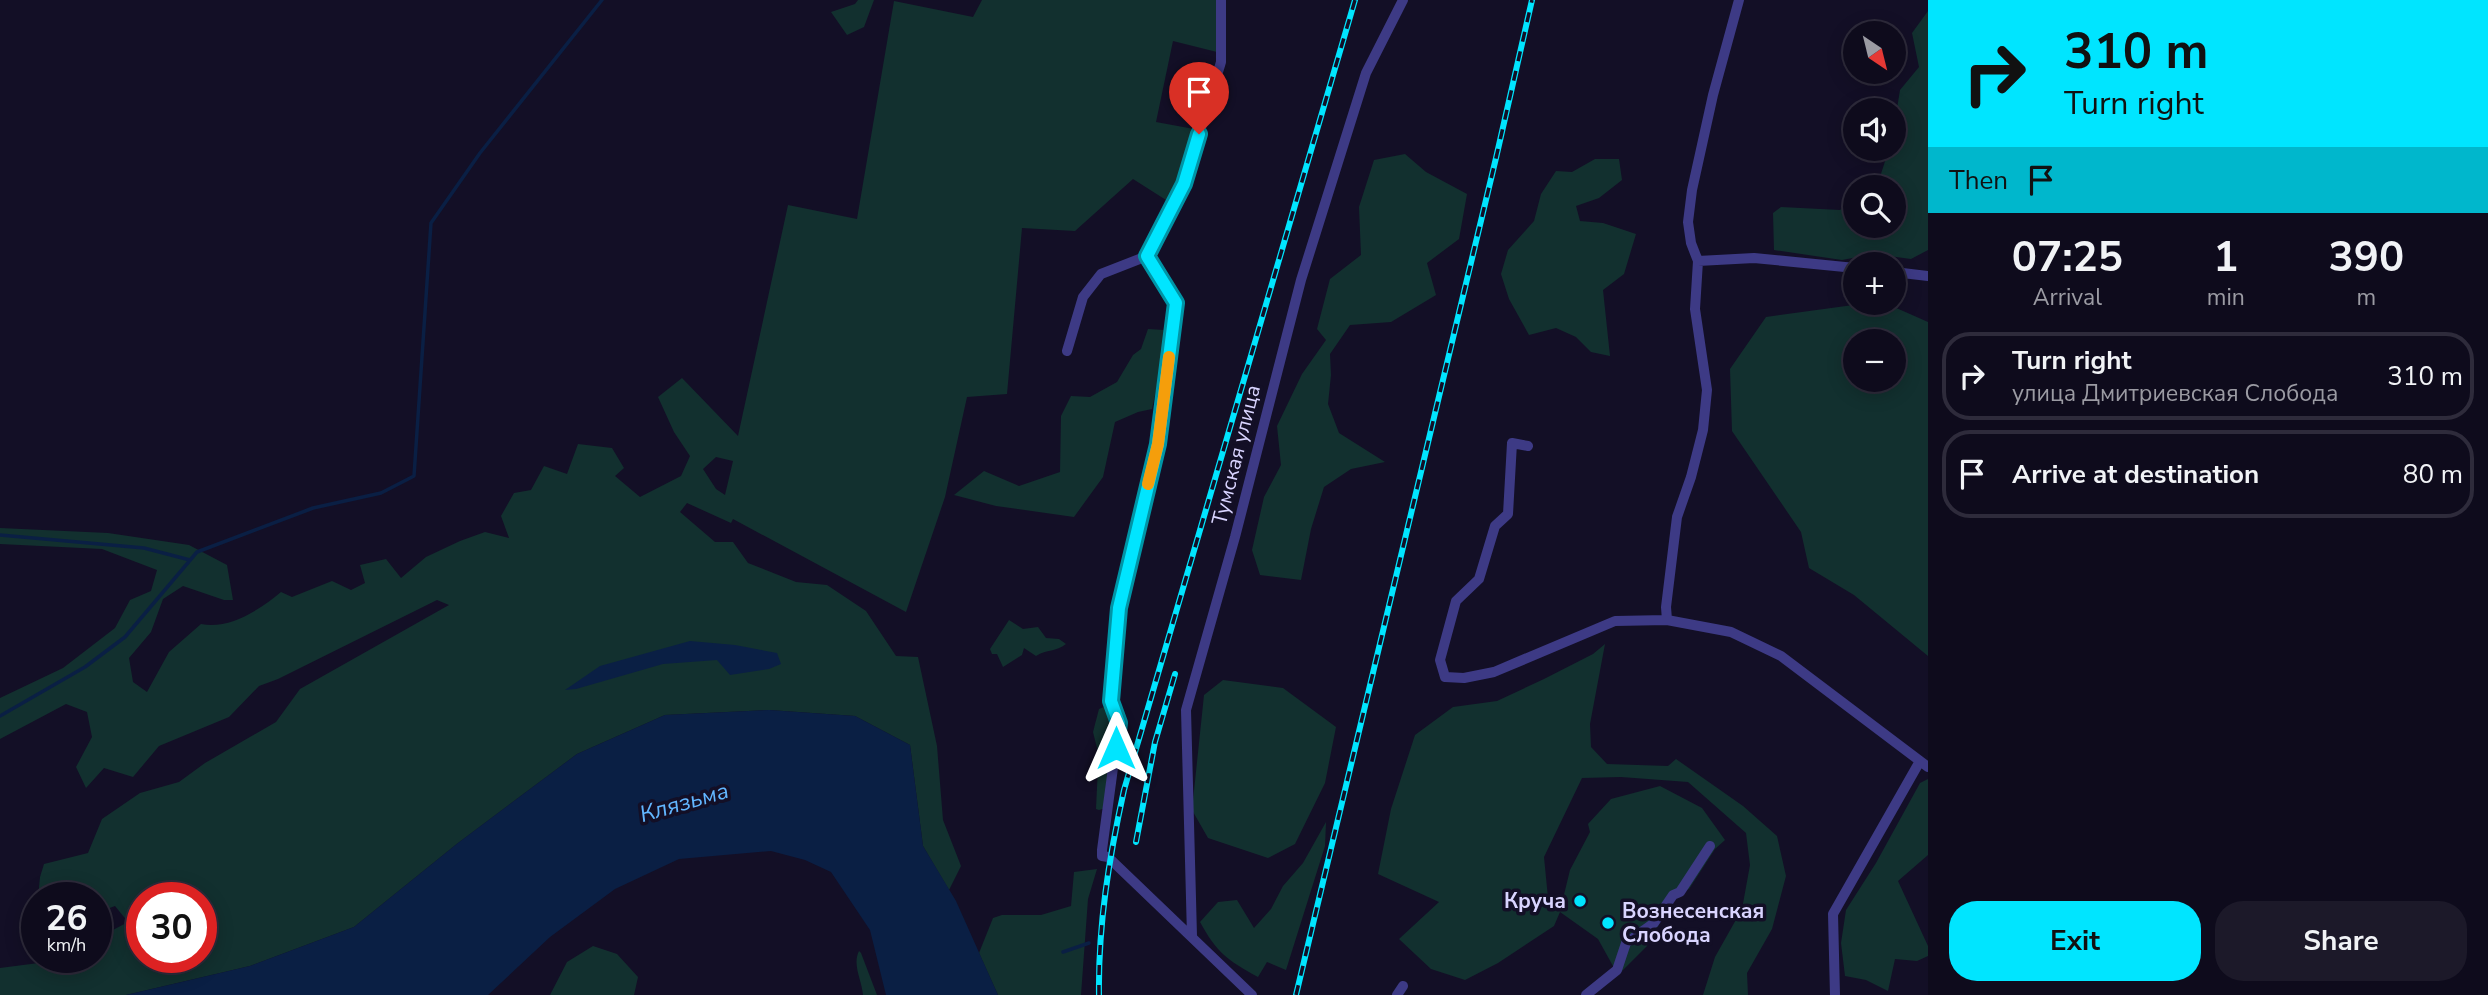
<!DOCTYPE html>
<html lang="en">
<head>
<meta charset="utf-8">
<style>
  body { margin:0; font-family:"Nunito Sans",sans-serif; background:#1c1929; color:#f1f3f6; height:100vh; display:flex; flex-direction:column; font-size:26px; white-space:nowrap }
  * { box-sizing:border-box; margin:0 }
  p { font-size:23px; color:#9b9ba3 }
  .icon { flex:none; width:38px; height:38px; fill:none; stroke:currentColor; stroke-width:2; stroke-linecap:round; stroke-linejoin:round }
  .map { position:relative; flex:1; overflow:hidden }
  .panel { display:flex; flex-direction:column; background:#0e0b1c; width:560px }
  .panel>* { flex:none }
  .guide { background:#00e5ff; color:#111; overflow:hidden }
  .needle { width:46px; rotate:145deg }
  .tools { position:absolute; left:1843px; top:21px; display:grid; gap:14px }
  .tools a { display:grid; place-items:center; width:63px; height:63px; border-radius:50%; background:#0e0b1c; box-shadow:0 4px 18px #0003,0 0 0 2px #2e2b3b; font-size:35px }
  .speed { position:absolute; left:21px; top:882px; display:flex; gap:14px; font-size:35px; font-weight:700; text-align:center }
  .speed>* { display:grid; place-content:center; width:91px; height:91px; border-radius:50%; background:#0e0b1c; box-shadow:0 4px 18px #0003,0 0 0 2px #2e2b3b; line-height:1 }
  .speed small { font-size:18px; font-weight:400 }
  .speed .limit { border:10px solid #d22; background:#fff; color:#111 }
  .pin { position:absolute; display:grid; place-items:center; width:60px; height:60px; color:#fff; margin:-72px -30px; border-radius:50% 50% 50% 0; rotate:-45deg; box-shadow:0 0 7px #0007 }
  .pin .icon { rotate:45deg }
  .me { position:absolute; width:77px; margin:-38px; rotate:0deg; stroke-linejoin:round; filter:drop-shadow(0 0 5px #0008) }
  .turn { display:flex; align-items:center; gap:24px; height:147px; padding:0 21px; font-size:32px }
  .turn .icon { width:91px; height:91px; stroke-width:2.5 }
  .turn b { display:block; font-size:49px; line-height:60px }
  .then { display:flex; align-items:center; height:66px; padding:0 21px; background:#0003; gap:14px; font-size:26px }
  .eta { display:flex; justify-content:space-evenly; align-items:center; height:119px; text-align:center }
  .eta b { font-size:42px; font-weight:700; line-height:49px }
  .action { display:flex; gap:14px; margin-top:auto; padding:14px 21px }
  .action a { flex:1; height:80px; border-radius:28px; background:#00e5ff; color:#111; font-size:28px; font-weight:700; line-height:80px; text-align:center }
  .action a+a { background:#1c1929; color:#f1f3f6 }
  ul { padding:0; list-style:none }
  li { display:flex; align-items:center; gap:21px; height:88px; margin:0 14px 10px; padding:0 7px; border:4px solid #2e2b3b; border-radius:28px }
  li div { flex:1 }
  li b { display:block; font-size:26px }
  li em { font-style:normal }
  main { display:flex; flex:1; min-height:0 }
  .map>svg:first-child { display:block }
  .green { fill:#12302f; fill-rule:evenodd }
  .water { fill:#0a1f44 }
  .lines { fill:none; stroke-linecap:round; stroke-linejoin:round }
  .stream { stroke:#0a1f44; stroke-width:3.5 }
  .street { stroke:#3d3a85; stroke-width:10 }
  .rail-casing { stroke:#00e5ff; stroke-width:6 }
  .rail { stroke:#130f26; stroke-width:3.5; stroke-dasharray:10; stroke-linecap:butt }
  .route-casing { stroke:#0095a6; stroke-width:18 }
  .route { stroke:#00e5ff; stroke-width:12 }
  .slow { stroke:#f59e0b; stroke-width:12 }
  .poi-dot { fill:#00e5ff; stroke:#130f26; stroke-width:2.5 }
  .labels { text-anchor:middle; stroke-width:7; stroke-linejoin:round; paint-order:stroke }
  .street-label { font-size:21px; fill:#d9d4ff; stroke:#130f26 }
  .poi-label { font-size:21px; font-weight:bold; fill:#d9d4ff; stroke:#130f26; text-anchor:end }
  .water-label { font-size:23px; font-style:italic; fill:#62b6ff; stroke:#130f26 }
</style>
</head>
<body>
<main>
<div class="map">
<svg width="1928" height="995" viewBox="0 0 1928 995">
  <rect width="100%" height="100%" fill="#130f26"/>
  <path class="green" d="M 858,0 L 874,0 L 864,27 L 847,35 L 831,12 L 855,4 Z
    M 982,0 L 1216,0 L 1217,52 L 1173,41 L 1156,122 L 1194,129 L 1181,173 L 1166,200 L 1133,179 L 1075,231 L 1022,228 L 1007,394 L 967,397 L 945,497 L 906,612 L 733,519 L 731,523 L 687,503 L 680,512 L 715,542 L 733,542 L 748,563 L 796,582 L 827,585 L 866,611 L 896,656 L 918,657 L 937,746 L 943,820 L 961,866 L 949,890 L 923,846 L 910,745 L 855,716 L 769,710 L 665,715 L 577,754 L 458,843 L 354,927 L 250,966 L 126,995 L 0,995 L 0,968 L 54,961 L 61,957 L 96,957 L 96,939 L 128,922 L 115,906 L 96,913 L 96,898 L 38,898 L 40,877 L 44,864 L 88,853 L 102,819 L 140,793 L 179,782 L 205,763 L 276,722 L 300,689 L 449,605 L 437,600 L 278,679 L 259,686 L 229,717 L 159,746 L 133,777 L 104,768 L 86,788 L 76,767 L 92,737 L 87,712 L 66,704 L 0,739 L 0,698 L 63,668 L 115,628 L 130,600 L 151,591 L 157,570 L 102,549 L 0,544 L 0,528 L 108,533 L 189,545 L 227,565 L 233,600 L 224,600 L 183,586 L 163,599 L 151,632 L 129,658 L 133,682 L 147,692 L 169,652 L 201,624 C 228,630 260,610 281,592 L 292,597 L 332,581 L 351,590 L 365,583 L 360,565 L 386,559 L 401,578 L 426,557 L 460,541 L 485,532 L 509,538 L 501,516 L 514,493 L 531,490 L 544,466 L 567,474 L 578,444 L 612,448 L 624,468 L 615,476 L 640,497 L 681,476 L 690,456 L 674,432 L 658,397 L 682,378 L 738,436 L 788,205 L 857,219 L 894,1 L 973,17 ZM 716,457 L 733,461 L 725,495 L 716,489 L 703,469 ZM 142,898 L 201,898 L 201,957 L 142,957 Z
    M 1928,11 L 1928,250 L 1911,259 L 1874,254 L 1842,260 L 1774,250 L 1773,213 L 1781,207 L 1840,210 L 1855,199 L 1855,226 L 1894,226 L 1894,187 L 1872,187 L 1878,183 L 1889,149 L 1894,149 L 1894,127 L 1900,90 L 1919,67 L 1912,33 Z
    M 1405,154 L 1426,172 L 1467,194 L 1459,239 L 1427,263 L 1436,295 L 1391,322 L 1350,325 L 1330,354 L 1331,375 L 1328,404 L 1339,433 L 1385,462 L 1351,469 L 1324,487 L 1311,529 L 1301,580 L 1260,575 L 1252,550 L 1264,497 L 1281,465 L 1277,426 L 1302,374 L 1326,340 L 1317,329 L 1330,279 L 1361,255 L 1359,207 L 1374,160 Z
    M 1595,159 L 1619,159 L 1622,180 L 1599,198 L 1576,206 L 1580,221 L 1603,223 L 1636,234 L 1624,274 L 1603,290 L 1610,356 L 1591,352 L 1576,337 L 1556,328 L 1529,335 L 1509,299 L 1501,274 L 1508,250 L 1534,221 L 1541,194 L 1556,171 L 1572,172 Z
    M 1868,303 L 1885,303 L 1928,322 L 1928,656 L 1854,595 L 1809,568 L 1801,532 L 1732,431 L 1730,369 L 1766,317 ZM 1855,341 L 1894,341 L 1894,380 L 1855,380 Z
    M 1148,329 L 1164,330 L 1161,367 L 1152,409 L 1138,412 L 1115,422 L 1103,477 L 1074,517 L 996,506 L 954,495 L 984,471 L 1019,486 L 1060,472 L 1061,416 L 1071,396 L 1090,397 L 1117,382 L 1133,355 L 1141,349 Z
    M 1009,620 L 1023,629 L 1038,627 L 1046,638 L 1059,639 L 1066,644 C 1056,652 1047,649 1036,656 L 1024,648 L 1022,655 L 1003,667 L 997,654 L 992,654 L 990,649 Z
    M 1605,644 L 1590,724 L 1591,747 L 1607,764 L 1668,766 L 1676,759 L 1743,806 L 1777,836 L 1786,876 L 1772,929 L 1747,973 L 1748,995 L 1703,995 L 1715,957 L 1742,909 L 1750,865 L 1746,833 L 1688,782 L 1621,777 L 1582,778 L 1544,857 L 1548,898 L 1560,911 L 1570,870 L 1590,832 L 1588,824 L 1611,799 L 1660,786 L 1702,808 L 1725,840 L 1715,849 L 1689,889 L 1675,895 L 1647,946 L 1620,973 L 1613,966 L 1598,939 L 1560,912 L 1554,926 L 1498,963 L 1465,980 L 1431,969 L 1399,939 L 1439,902 L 1378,874 L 1391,809 L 1415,735 L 1453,707 L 1497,701 L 1544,679 L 1593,654 Z
    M 1223,680 L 1283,688 L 1336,727 L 1325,783 L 1295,844 L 1268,858 L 1208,838 L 1192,810 L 1204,695 Z
    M 1104,707 C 1118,723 1110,746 1107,765 L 1109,770 L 1106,808 L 1099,810 L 1096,809 L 1098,766 L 1100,760 L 1093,732 L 1099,709 Z
    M 1928,779 L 1928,855 L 1898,881 L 1928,946 L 1928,956 L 1917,961 L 1895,959 L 1888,991 L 1866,980 L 1845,976 L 1841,943 L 1846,910 L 1876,863 L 1920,783 Z
    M 1326,822 L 1325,846 L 1286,970 L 1267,962 L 1258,977 C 1227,960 1217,953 1200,922 L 1218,902 L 1237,900 L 1254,928 L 1271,909 L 1283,886 L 1303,863 Z
    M 1097,869 L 1088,899 L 1081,995 L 998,995 L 979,953 L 993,918 L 1002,915 L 1041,915 L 1071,906 L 1074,872 Z
    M 593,946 L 617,954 L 638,977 L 634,995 L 550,995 L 567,962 Z
    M 859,951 L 861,953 L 877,995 L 863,995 C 862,980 852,965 859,951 Z"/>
  <path class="water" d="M 690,641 L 735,645 L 777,653 L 781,664 L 769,669 L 730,675 L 717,660 L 663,664 L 576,689 L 565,690 L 600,666 Z
    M 769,710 L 855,716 L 910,745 L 923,846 L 956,901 L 998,995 L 886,995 L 870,930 L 831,872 L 805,860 L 771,851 L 679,859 L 615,889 L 550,937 L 488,995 L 126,995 L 250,966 L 354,927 L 458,843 L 577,754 L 665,715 Z"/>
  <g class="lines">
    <path class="stream" d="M 0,535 L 144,548 L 190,560
      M 0,716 L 85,667 L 125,637 L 197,552 L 313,508 L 381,493 L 414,476 L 431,223 L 480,153 L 602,0
      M 1063,952 L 1089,943"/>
    <path class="street" d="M 1221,0 L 1221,62 L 1184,184 L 1147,256 L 1176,303 L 1158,445 L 1119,608 L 1111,701 L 1119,723 L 1102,850 L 1102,856 L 1108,857 L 1252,995
      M 1698,261 L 1754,258 L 1855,268
      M 1894,272 L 1928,276
      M 1067,351 L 1083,297 L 1101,274 L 1147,256
      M 1528,446 L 1512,443 L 1508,514 L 1495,526 L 1479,579 L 1456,601 L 1440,660 L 1445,677 L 1464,678 L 1494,672 L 1615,621 L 1667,620 L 1731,632 L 1781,656 L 1928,767
      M 1667,620 L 1666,607 L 1677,517 L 1691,477 L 1703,430 L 1707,390 L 1695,309 L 1698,261 L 1691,243 L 1688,222 L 1692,190 L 1713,95 L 1739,0
      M 1192,936 L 1186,710 L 1235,537 L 1301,280 L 1366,73 L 1403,0
      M 1397,995 L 1403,986
      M 1586,995 L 1617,970 L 1626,943 L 1654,923 L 1673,895 L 1680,892 L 1710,846
      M 1835,995 L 1833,914 L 1920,761"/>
    <g class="rail-casing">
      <path id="rail" d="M 1136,842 L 1155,742 L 1175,674
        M 1099,995 C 1098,925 1109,858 1124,790 L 1355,0
        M 1296,995 L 1496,158 L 1532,0"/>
    </g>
    <use href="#rail" class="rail"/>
  </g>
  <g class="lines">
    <g class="route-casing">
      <path id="route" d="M 1116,748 L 1119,723 L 1111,701 L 1119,608 L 1158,444 L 1176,303 L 1147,256 L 1184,184 L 1199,134"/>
    </g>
    <use href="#route" class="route"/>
    <path class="slow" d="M 1148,484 L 1158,444 L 1169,357"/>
  </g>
  <g class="poi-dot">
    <circle cx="1580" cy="901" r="7"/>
    <circle cx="1608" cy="923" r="7"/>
  </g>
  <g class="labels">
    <g class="street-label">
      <text transform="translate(1236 455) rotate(-76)" y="7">Тумская улица</text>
    </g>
    <g class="poi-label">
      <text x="1566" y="908">Круча</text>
      <text x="1622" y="918" text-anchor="start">Вознесенская<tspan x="1622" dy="24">Слобода</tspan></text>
    </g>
    <g class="water-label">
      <text transform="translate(684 802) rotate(-16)" y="8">Клязьма</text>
    </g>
  </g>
</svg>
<div class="tools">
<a><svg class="needle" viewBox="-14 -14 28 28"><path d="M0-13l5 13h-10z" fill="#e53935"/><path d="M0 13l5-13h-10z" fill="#9b9ba3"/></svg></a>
<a><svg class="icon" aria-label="sound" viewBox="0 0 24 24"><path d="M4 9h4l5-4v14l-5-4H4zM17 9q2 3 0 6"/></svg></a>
<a><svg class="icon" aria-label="search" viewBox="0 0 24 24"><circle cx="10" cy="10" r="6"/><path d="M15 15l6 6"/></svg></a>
<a>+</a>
<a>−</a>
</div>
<div class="speed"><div>26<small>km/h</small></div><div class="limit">30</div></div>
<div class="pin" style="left:1199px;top:134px;background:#d93025"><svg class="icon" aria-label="arrive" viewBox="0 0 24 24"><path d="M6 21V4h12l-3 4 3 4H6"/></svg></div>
<svg class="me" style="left:1116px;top:748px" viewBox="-20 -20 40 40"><path d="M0-17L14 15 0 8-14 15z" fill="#00e5ff" stroke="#fff" stroke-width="4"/></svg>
</div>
<section class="panel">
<div class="guide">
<div class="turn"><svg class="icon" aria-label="right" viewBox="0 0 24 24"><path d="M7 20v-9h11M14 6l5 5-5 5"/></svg><div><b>310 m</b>Turn right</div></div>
<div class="then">Then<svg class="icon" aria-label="arrive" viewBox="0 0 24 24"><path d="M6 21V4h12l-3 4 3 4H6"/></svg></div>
</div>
<div class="eta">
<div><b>07:25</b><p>Arrival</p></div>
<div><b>1</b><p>min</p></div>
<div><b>390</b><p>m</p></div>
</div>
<ul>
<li><svg class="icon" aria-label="right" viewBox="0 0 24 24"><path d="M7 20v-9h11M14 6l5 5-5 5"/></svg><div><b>Turn right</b><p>улица Дмитриевская Слобода</p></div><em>310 m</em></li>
<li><svg class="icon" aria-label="arrive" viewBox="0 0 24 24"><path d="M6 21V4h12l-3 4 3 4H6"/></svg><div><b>Arrive at destination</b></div><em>80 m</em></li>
</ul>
<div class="action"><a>Exit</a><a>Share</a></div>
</section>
</main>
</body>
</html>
